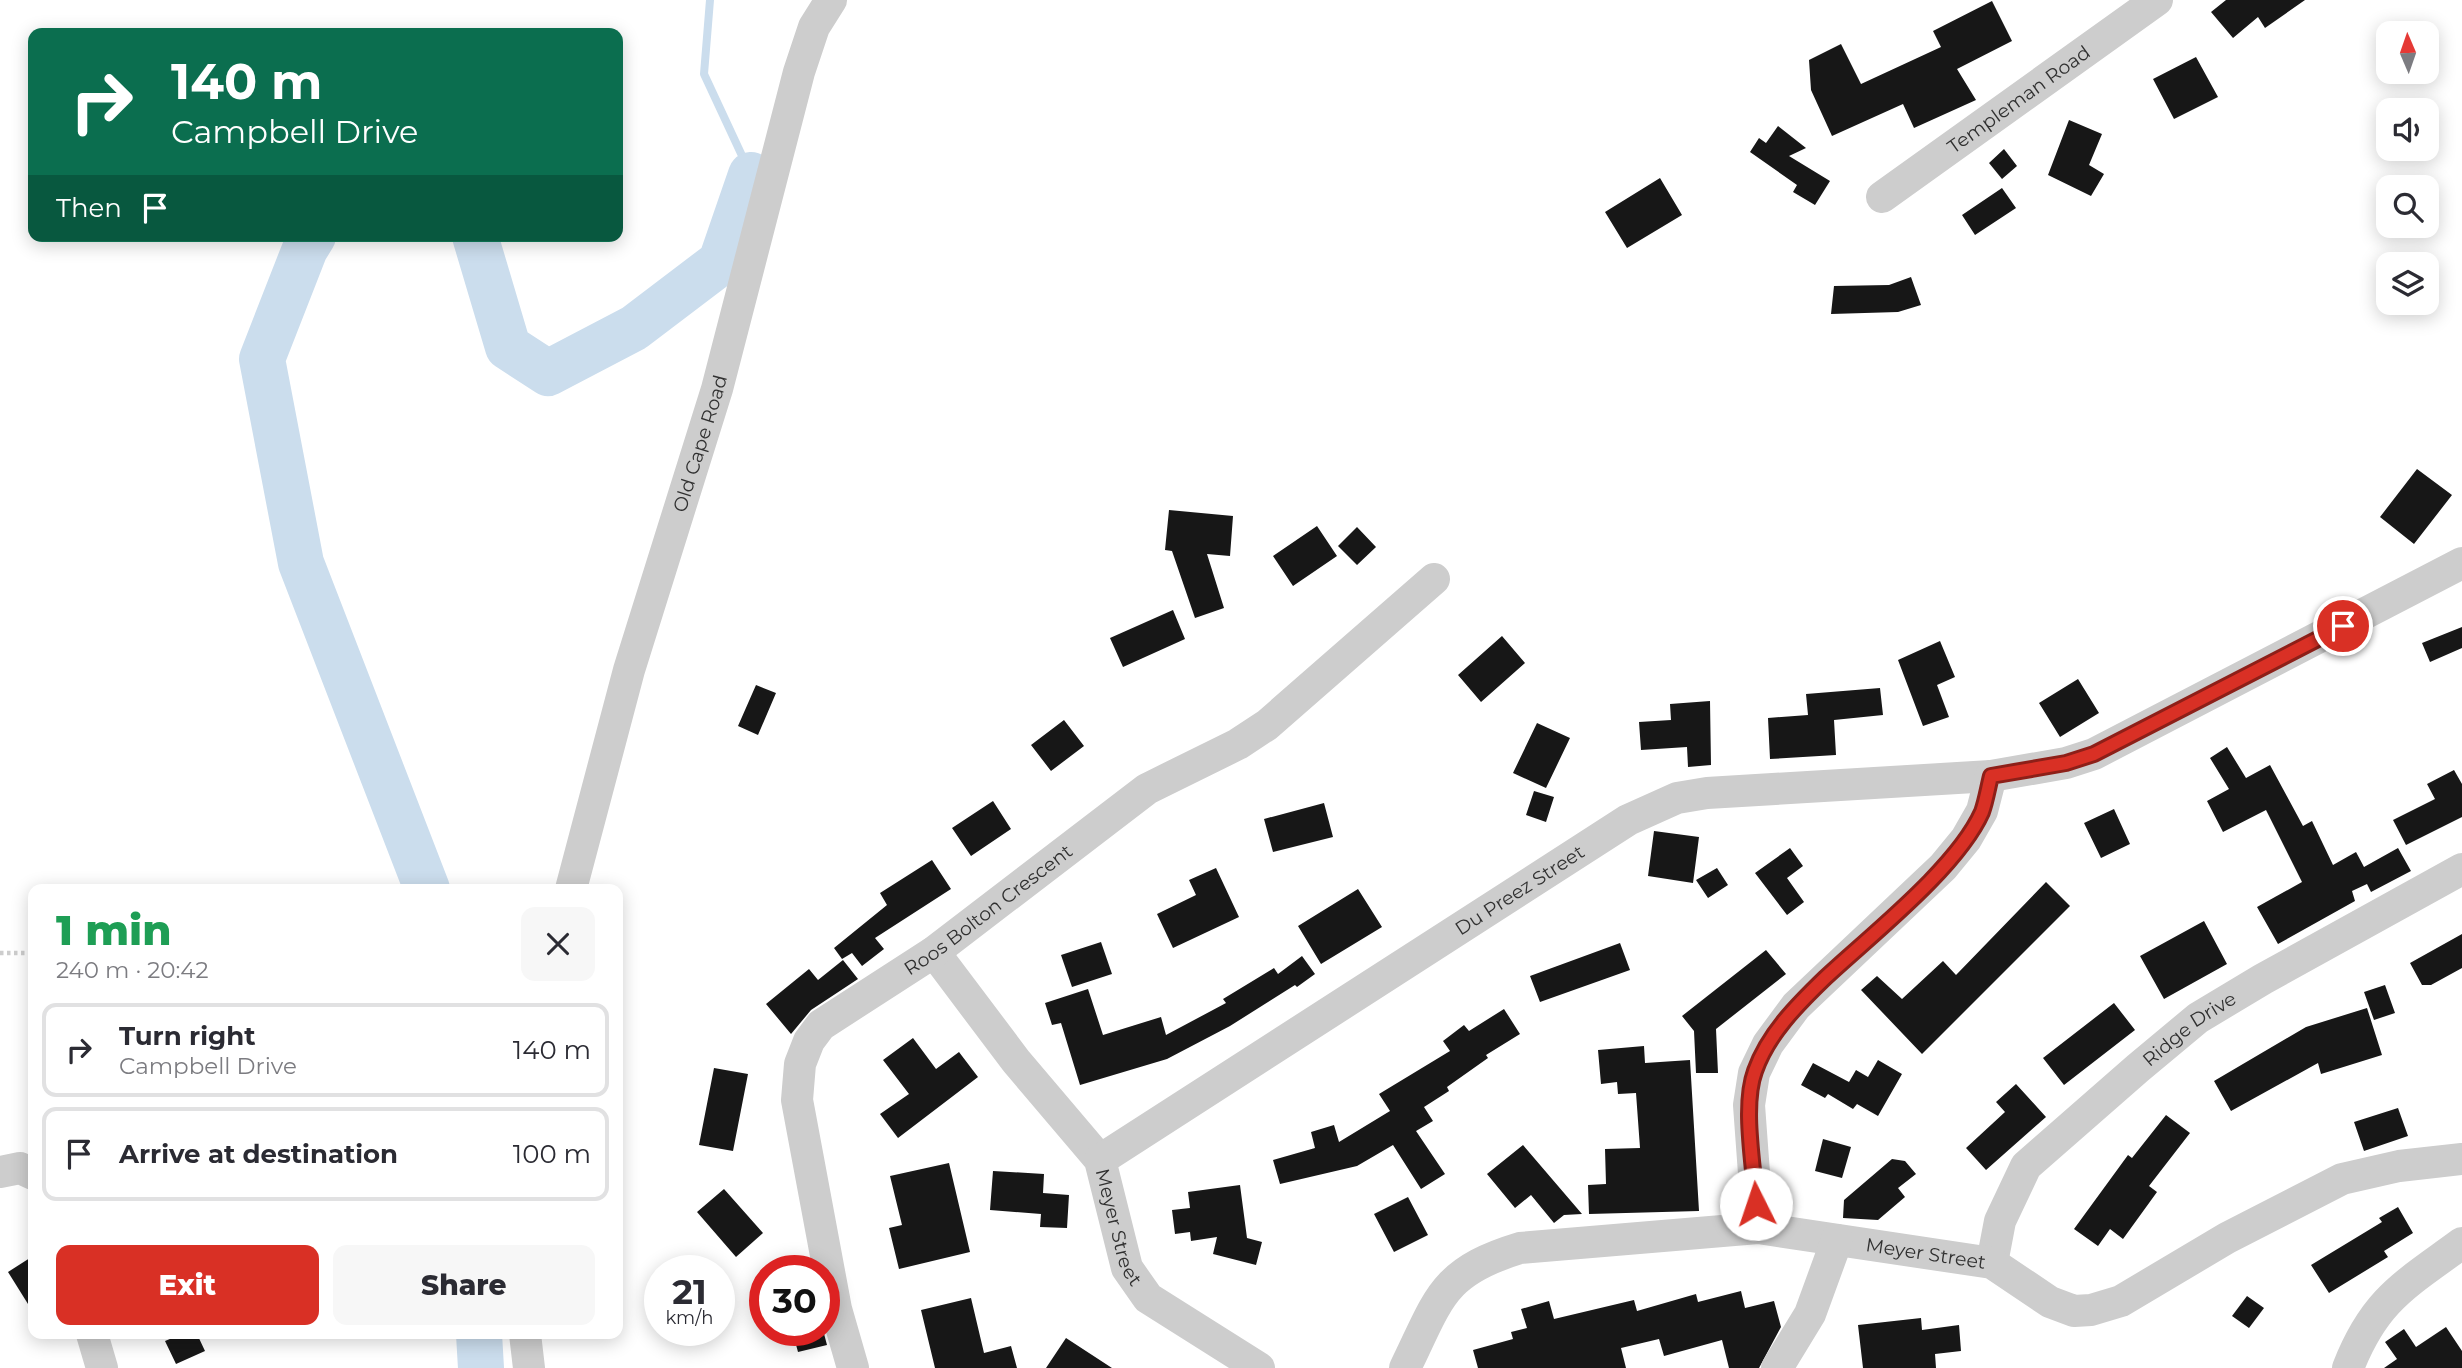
<!DOCTYPE html>
<html lang="en">
<head>
<meta charset="utf-8">
<style>
  body { margin:0; font-family:Montserrat,sans-serif; background:#f7f7f7; color:#2b2b33; height:100vh; display:flex; flex-direction:column; font-size:26px; white-space:nowrap }
  * { box-sizing:border-box; margin:0 }
  p { font-size:23px; color:#7c7c81 }
  .icon { flex:none; width:38px; height:38px; fill:none; stroke:currentColor; stroke-width:2; stroke-linecap:round; stroke-linejoin:round }
  .map { position:relative; flex:1; overflow:hidden }
  .drawer { position:absolute; left:28px; top:884px; width:595px; height:455px; display:flex; flex-direction:column; background:#fff; border-radius:14px; box-shadow:0 4px 18px #0003 }
  .drawer>* { flex:none }
  .hud { position:absolute; left:28px; top:28px; width:595px; height:214px; border-radius:14px; box-shadow:0 4px 18px #0003; background:#0b6e4f; color:#fff; overflow:hidden }
  .needle { width:46px; rotate:358deg }
  .fabs { position:absolute; left:2376px; top:21px; display:grid; gap:14px }
  .fabs a { display:grid; place-items:center; width:63px; height:63px; border-radius:14px; background:#fff; box-shadow:0 4px 18px #0003; font-size:35px }
  .speed { position:absolute; left:644px; top:1255px; display:flex; gap:14px; font-size:35px; font-weight:700; text-align:center }
  .speed>* { display:grid; place-content:center; width:91px; height:91px; border-radius:50%; background:#fff; box-shadow:0 4px 18px #0003; line-height:1 }
  .speed small { font-size:18px; font-weight:400 }
  .speed .limit { border:10px solid #d22; background:#fff; color:#111 }
  .pin { position:absolute; display:grid; place-items:center; width:60px; height:60px; color:#fff; margin:-30px; border:4px solid #fff; border-radius:50%; box-shadow:0 2px 7px #0007 }
  .me { position:absolute; width:77px; margin:-38px; rotate:356deg; stroke-linejoin:round; filter:drop-shadow(0 0 5px #0008) }
  .turn { display:flex; align-items:center; gap:24px; height:147px; padding:0 28px; font-size:32px }
  .turn .icon { width:91px; height:91px; stroke-width:2.5 }
  .turn b { display:block; font-size:49px; line-height:60px }
  .then { display:flex; align-items:center; height:66px; padding:0 28px; background:#0003; gap:14px; font-size:26px }
  .round { display:grid; place-items:center; flex:none; width:74px; height:74px; border-radius:14px; background:#f7f7f7 }
  .head { display:flex; align-items:center; justify-content:space-between; height:119px; padding:0 28px }
  h1 { font-size:42px; font-weight:800; line-height:52px; color:#1e9e55 }
  .primary-button { display:flex; gap:14px; margin-top:auto; padding:14px 28px }
  .primary-button a { flex:1; height:80px; border-radius:14px; background:#d93025; color:#fff; font-size:28px; font-weight:800; line-height:80px; text-align:center }
  .primary-button a+a { background:#f7f7f7; color:#2b2b33 }
  ul { padding:0; list-style:none }
  li { display:flex; align-items:center; gap:21px; height:94px; margin:0 14px 10px; padding:0 14px; border:4px solid #e1e1e2; border-radius:14px }
  li div { flex:1 }
  li b { display:block; font-size:26px }
  li em { font-style:normal }
  .map>svg:first-child { display:block }
  .lines { fill:none; stroke-linecap:round; stroke-linejoin:round }
  .stream { stroke:#cbdded; stroke-width:8 }
  .river { stroke:#cbdded; stroke-width:46 }
  .building { fill:#171717 }
  .path { stroke:#cdcdcd; stroke-width:4.5; stroke-dasharray:3.5 3.5; stroke-linecap:butt }
  .minor { stroke:#cdcdcd; stroke-width:32 }
  .route-casing { stroke:#8d1f18; stroke-width:18 }
  .route { stroke:#d93025; stroke-width:12 }
  .labels { text-anchor:middle; stroke-width:7; stroke-linejoin:round; paint-order:stroke }
  .street-label { font-size:19px; fill:#303030; stroke:#fff }
</style>
</head>
<body>
<div class="map">
<svg width="2462" height="1368" viewBox="0 0 2462 1368">
  <rect width="100%" height="100%" fill="#fff"/>
  <g class="lines">
    <path class="stream" d="M 710,0 L 704,74 L 751,175"/>
    <path class="river" d="M 313,236 L 305,249 L 262,359 L 301,563 L 427,889
      M 475,236 L 508,347 L 548,373 L 634,328 L 721,262 L 751,175
      M 479,1334 L 481,1368"/>
  </g>
  <path class="building" d="M 2226,0 L 2305,0 L 2265,28 L 2258,17 L 2233,38 L 2211,12 Z
    M 1992,1 L 2012,41 L 1957,69 L 1976,100 L 1914,128 L 1903,104 L 1832,136 L 1811,90 L 1809,60 L 1841,44 L 1861,84 L 1941,47 L 1933,31 Z
    M 2196,57 L 2218,97 L 2174,119 L 2153,79 Z
    M 2069,120 L 2102,134 L 2089,165 L 2104,174 L 2091,196 L 2048,175 Z
    M 1778,126 L 1806,148 L 1789,156 L 1830,181 L 1815,205 L 1793,192 L 1797,185 L 1750,152 L 1759,138 L 1766,143 Z
    M 2004,149 L 2017,166 L 2002,179 L 1989,163 Z
    M 1660,178 L 1682,215 L 1627,248 L 1605,212 Z
    M 2002,188 L 2016,208 L 1975,235 L 1962,215 Z
    M 1911,277 L 1921,305 L 1898,312 L 1831,314 L 1834,286 L 1889,285 Z
    M 2417,469 L 2452,495 L 2414,544 L 2380,517 Z
    M 1169,510 L 1233,516 L 1230,556 L 1207,554 L 1224,608 L 1195,618 L 1172,551 L 1165,550 Z
    M 1317,526 L 1337,556 L 1293,586 L 1273,556 Z
    M 1357,527 L 1376,547 L 1357,565 L 1338,546 Z
    M 1173,610 L 1185,639 L 1123,667 L 1110,638 Z
    M 2462,627 L 2462,648 L 2430,662 L 2422,643 Z
    M 1502,636 L 1525,663 L 1481,702 L 1458,675 Z
    M 1940,641 L 1955,677 L 1937,685 L 1949,717 L 1923,726 L 1898,660 Z
    M 2078,679 L 2099,713 L 2060,737 L 2039,703 Z
    M 756,685 L 776,693 L 758,735 L 738,726 Z
    M 1880,688 L 1883,715 L 1834,720 L 1836,755 L 1770,759 L 1768,718 L 1808,715 L 1806,694 Z
    M 1710,701 L 1711,765 L 1688,767 L 1687,747 L 1641,750 L 1639,722 L 1671,720 L 1670,704 Z
    M 1064,720 L 1084,746 L 1051,771 L 1031,745 Z
    M 1537,723 L 1570,738 L 1546,788 L 1513,773 Z
    M 2227,747 L 2246,778 L 2270,765 L 2303,826 L 2312,821 L 2333,865 L 2356,852 L 2364,867 L 2398,848 L 2411,871 L 2371,892 L 2367,884 L 2352,891 L 2355,901 L 2278,944 L 2257,907 L 2302,882 L 2266,810 L 2223,832 L 2207,801 L 2229,789 L 2210,758 Z
    M 2454,770 L 2462,784 L 2462,817 L 2406,845 L 2393,820 L 2435,799 L 2427,784 Z
    M 1534,791 L 1554,797 L 1546,822 L 1526,815 Z
    M 993,801 L 1011,829 L 971,856 L 952,828 Z
    M 1324,803 L 1333,837 L 1273,852 L 1264,819 Z
    M 2114,809 L 2130,844 L 2101,858 L 2084,823 Z
    M 1654,831 L 1699,837 L 1693,883 L 1648,876 Z
    M 1790,848 L 1803,866 L 1787,878 L 1804,902 L 1787,915 L 1755,873 Z
    M 932,860 L 951,889 L 875,938 L 884,949 L 862,966 L 852,953 L 842,959 L 834,948 L 887,905 L 880,893 Z
    M 1216,868 L 1239,917 L 1173,948 L 1157,914 L 1196,895 L 1189,880 Z
    M 1717,868 L 1728,885 L 1708,898 L 1696,880 Z
    M 2046,882 L 2070,906 L 1922,1054 L 1861,990 L 1877,976 L 1902,999 L 1943,961 L 1956,975 Z
    M 1358,889 L 1382,927 L 1321,964 L 1298,926 Z
    M 2204,921 L 2227,964 L 2164,999 L 2140,956 Z
    M 2462,934 L 2462,968 L 2431,985 L 2422,985 L 2410,963 Z
    M 1101,942 L 1112,974 L 1072,987 L 1061,955 Z
    M 1620,943 L 1630,970 L 1540,1002 L 1530,976 Z
    M 1766,950 L 1786,974 L 1716,1029 L 1718,1073 L 1696,1073 L 1694,1031 L 1682,1016 Z
    M 1302,956 L 1315,974 L 1297,987 L 1295,985 L 1230,1026 L 1167,1059 L 1080,1085 L 1061,1023 L 1052,1025 L 1045,1003 L 1088,989 L 1103,1035 L 1161,1017 L 1166,1035 L 1226,1003 L 1223,999 L 1274,968 L 1278,974 Z
    M 843,960 L 858,979 L 811,1010 L 791,1034 L 766,1004 L 809,969 L 818,980 Z
    M 2385,985 L 2395,1013 L 2374,1020 L 2364,992 Z
    M 2114,1003 L 2135,1030 L 2064,1085 L 2043,1058 Z
    M 2367,1008 L 2382,1055 L 2321,1074 L 2318,1063 L 2231,1111 L 2214,1081 L 2306,1027 Z
    M 1504,1009 L 1520,1034 L 1486,1055 L 1488,1058 L 1447,1087 L 1449,1091 L 1424,1107 L 1433,1121 L 1416,1131 L 1445,1174 L 1421,1189 L 1393,1145 L 1357,1166 L 1280,1184 L 1273,1160 L 1315,1148 L 1311,1132 L 1334,1125 L 1339,1142 L 1390,1111 L 1379,1094 L 1450,1051 L 1443,1041 L 1464,1025 L 1469,1031 Z
    M 913,1038 L 936,1069 L 959,1052 L 978,1077 L 898,1138 L 880,1114 L 909,1094 L 883,1060 Z
    M 1644,1046 L 1645,1063 L 1690,1060 L 1699,1211 L 1589,1214 L 1588,1185 L 1606,1184 L 1605,1149 L 1640,1148 L 1636,1093 L 1618,1094 L 1617,1082 L 1601,1084 L 1598,1050 Z
    M 1878,1060 L 1902,1074 L 1878,1116 L 1857,1104 L 1853,1109 L 1828,1094 L 1825,1098 L 1801,1085 L 1813,1063 L 1849,1082 L 1856,1070 L 1868,1077 Z
    M 714,1068 L 748,1074 L 733,1151 L 699,1145 Z
    M 2016,1084 L 2046,1117 L 1986,1170 L 1966,1148 L 2005,1112 L 1996,1102 Z
    M 2398,1108 L 2408,1136 L 2364,1151 L 2354,1122 Z
    M 2166,1115 L 2190,1133 L 2149,1186 L 2157,1192 L 2123,1239 L 2110,1229 L 2098,1246 L 2074,1229 L 2128,1155 L 2132,1158 Z
    M 1823,1139 L 1851,1147 L 1842,1178 L 1815,1171 Z
    M 1523,1145 L 1582,1214 L 1564,1215 L 1554,1223 L 1531,1195 L 1515,1208 L 1487,1174 Z
    M 1892,1159 L 1905,1161 L 1916,1174 L 1898,1188 L 1905,1197 L 1878,1220 L 1843,1218 L 1844,1200 Z
    M 949,1163 L 970,1252 L 899,1269 L 889,1228 L 902,1225 L 890,1176 Z
    M 993,1171 L 1044,1174 L 1043,1193 L 1069,1195 L 1067,1228 L 1040,1227 L 1041,1214 L 990,1210 Z
    M 1240,1185 L 1247,1238 L 1262,1242 L 1256,1265 L 1213,1254 L 1217,1237 L 1191,1241 L 1190,1232 L 1175,1234 L 1172,1210 L 1190,1208 L 1188,1192 Z
    M 724,1189 L 763,1233 L 736,1257 L 697,1212 Z
    M 1408,1197 L 1428,1235 L 1394,1252 L 1374,1214 Z
    M 2398,1207 L 2413,1233 L 2384,1251 L 2388,1257 L 2329,1293 L 2311,1265 L 2382,1222 L 2379,1218 Z
    M 33,1256 L 33,1312 L 8,1272 Z
    M 1741,1291 L 1745,1308 L 1774,1301 L 1781,1327 L 1759,1368 L 1729,1368 L 1722,1340 L 1664,1356 L 1659,1339 L 1621,1348 L 1626,1368 L 1478,1368 L 1473,1350 L 1513,1339 L 1511,1332 L 1527,1328 L 1521,1309 L 1549,1301 L 1554,1319 L 1634,1300 L 1637,1311 L 1696,1294 L 1698,1302 Z
    M 2247,1296 L 2264,1308 L 2249,1328 L 2232,1316 Z
    M 971,1298 L 984,1353 L 1011,1346 L 1017,1368 L 935,1368 L 921,1310 Z
    M 1921,1318 L 1922,1330 L 1959,1325 L 1961,1351 L 1935,1354 L 1936,1368 L 1863,1368 L 1858,1325 Z
    M 2446,1327 L 2462,1351 L 2462,1368 L 2384,1368 L 2397,1359 L 2385,1342 L 2404,1329 L 2416,1347 Z
    M 792,1330 L 823,1330 L 827,1345 L 798,1352 Z
    M 182,1334 L 197,1334 L 205,1351 L 176,1364 L 165,1341 Z
    M 1066,1338 L 1112,1368 L 1046,1368 Z"/>
  <g class="lines">
    <path class="path" d="M 0,953 L 33,953"/>
    <g class="minor">
      <path id="s1" d="M 1882,197 L 2157,0"/>
      <path id="s2" d="M 571,889 L 629,670 L 717,389 L 799,72 L 814,27 L 831,0"/>
      <path id="s3" d="M 934,952 L 1016,1061 L 1100,1160 L 1127,1268 L 1148,1298 L 1259,1368"/>
      <path id="s4" d="M 1100,1160 L 1628,820 L 1677,798 L 1707,793 L 1991,776"/>
      <path d="M 0,1172 L 20,1168 L 33,1174"/>
      <path d="M 1758,1228 L 1749,1105 L 1754,1073 L 1768,1044 L 1796,1006 L 1943,867 L 1966,839 L 1982,811 L 1991,776 L 2066,763 L 2094,754 L 2462,563"/>
      <path id="s5" d="M 1992,1263 L 2000,1221 L 2026,1166 L 2138,1068 L 2198,1018 L 2263,979 L 2462,869"/>
      <path d="M 92,1334 L 102,1368"/>
      <path d="M 525,1334 L 529,1368"/>
      <path id="s6" d="M 853,1368 L 836,1309 L 797,1100 L 800,1064 L 809,1041 L 821,1025 L 934,952 L 1147,789 L 1238,744 L 1267,725 L 1434,579"/>
      <path id="s7" d="M 1405,1368 C 1439,1299 1441,1272 1520,1248 L 1758,1228 L 1992,1263 L 2050,1302 L 2074,1311 L 2091,1310 L 2121,1301 L 2227,1238 L 2342,1179 L 2399,1166 L 2462,1159"/>
      <path d="M 1777,1368 L 1810,1314 L 1837,1240"/>
      <path d="M 2348,1368 C 2375,1299 2405,1285 2462,1243"/>
    </g>
  </g>
  <g class="lines">
    <g class="route-casing">
      <path id="route" d="M 1756,1204 C 1754,1166 1742,1106 1755,1071 C 1768,1034 1797,1005 1825,978 C 1871,935 1957,868 1982,812 C 1986,801 1988,788 1991,776 L 2066,763 L 2094,754 L 2343,626"/>
    </g>
    <use href="#route" class="route"/>
  </g>
  <g class="labels">
    <g class="street-label">
      <text dy="7" stroke="none"><textPath href="#s1" startOffset="168">Templeman Road</textPath></text>
      <text dy="7" stroke="none"><textPath href="#s2" startOffset="464">Old Cape Road</textPath></text>
      <text dy="7" stroke="none"><textPath href="#s4" startOffset="499">Du Preez Street</textPath></text>
      <text dy="7" stroke="none"><textPath href="#s6" startOffset="558">Roos Bolton Crescent</textPath></text>
      <text dy="7" stroke="none"><textPath href="#s5" startOffset="317">Ridge Drive</textPath></text>
      <text dy="7" stroke="none"><textPath href="#s3" startOffset="336">Meyer Street</textPath></text>
      <text dy="7" stroke="none"><textPath href="#s7" startOffset="583">Meyer Street</textPath></text>
    </g>
  </g>
</svg>
<div class="fabs">
<a><svg class="needle" viewBox="-14 -14 28 28"><path d="M0-13l5 13h-10z" fill="#e53935"/><path d="M0 13l5-13h-10z" fill="#7c7c81"/></svg></a>
<a><svg class="icon" aria-label="sound" viewBox="0 0 24 24"><path d="M4 9h4l5-4v14l-5-4H4zM17 9q2 3 0 6"/></svg></a>
<a><svg class="icon" aria-label="search" viewBox="0 0 24 24"><circle cx="10" cy="10" r="6"/><path d="M15 15l6 6"/></svg></a>
<a><svg class="icon" aria-label="layers" viewBox="0 0 24 24"><path d="M12 4l9 5-9 5-9-5zM3 14l9 5 9-5"/></svg></a>
</div>
<div class="speed"><div>21<small>km/h</small></div><div class="limit">30</div></div>
<div class="pin" style="left:2343px;top:626px;background:#d93025"><svg class="icon" aria-label="arrive" viewBox="0 0 24 24"><path d="M6 21V4h12l-3 4 3 4H6"/></svg></div>
<svg class="me" style="left:1756px;top:1204px" viewBox="-20 -20 40 40"><circle r="19" fill="#fff"/><path d="M0-13L10 11 0 6-10 11z" fill="#d93025"/></svg>
<div class="hud">
<div class="turn"><svg class="icon" aria-label="right" viewBox="0 0 24 24"><path d="M7 20v-9h11M14 6l5 5-5 5"/></svg><div><b>140 m</b>Campbell Drive</div></div>
<div class="then">Then<svg class="icon" aria-label="arrive" viewBox="0 0 24 24"><path d="M6 21V4h12l-3 4 3 4H6"/></svg></div>
</div>
<section class="drawer">
<div class="head"><div><h1>1 min</h1><p>240 m · 20:42</p></div><a class="round"><svg class="icon" aria-label="close" viewBox="0 0 24 24"><path d="M6 6l12 12M18 6L6 18"/></svg></a></div>
<ul>
<li><svg class="icon" aria-label="right" viewBox="0 0 24 24"><path d="M7 20v-9h11M14 6l5 5-5 5"/></svg><div><b>Turn right</b><p>Campbell Drive</p></div><em>140 m</em></li>
<li><svg class="icon" aria-label="arrive" viewBox="0 0 24 24"><path d="M6 21V4h12l-3 4 3 4H6"/></svg><div><b>Arrive at destination</b></div><em>100 m</em></li>
</ul>
<div class="primary-button"><a>Exit</a><a>Share</a></div>
</section>
</div>
</body>
</html>
